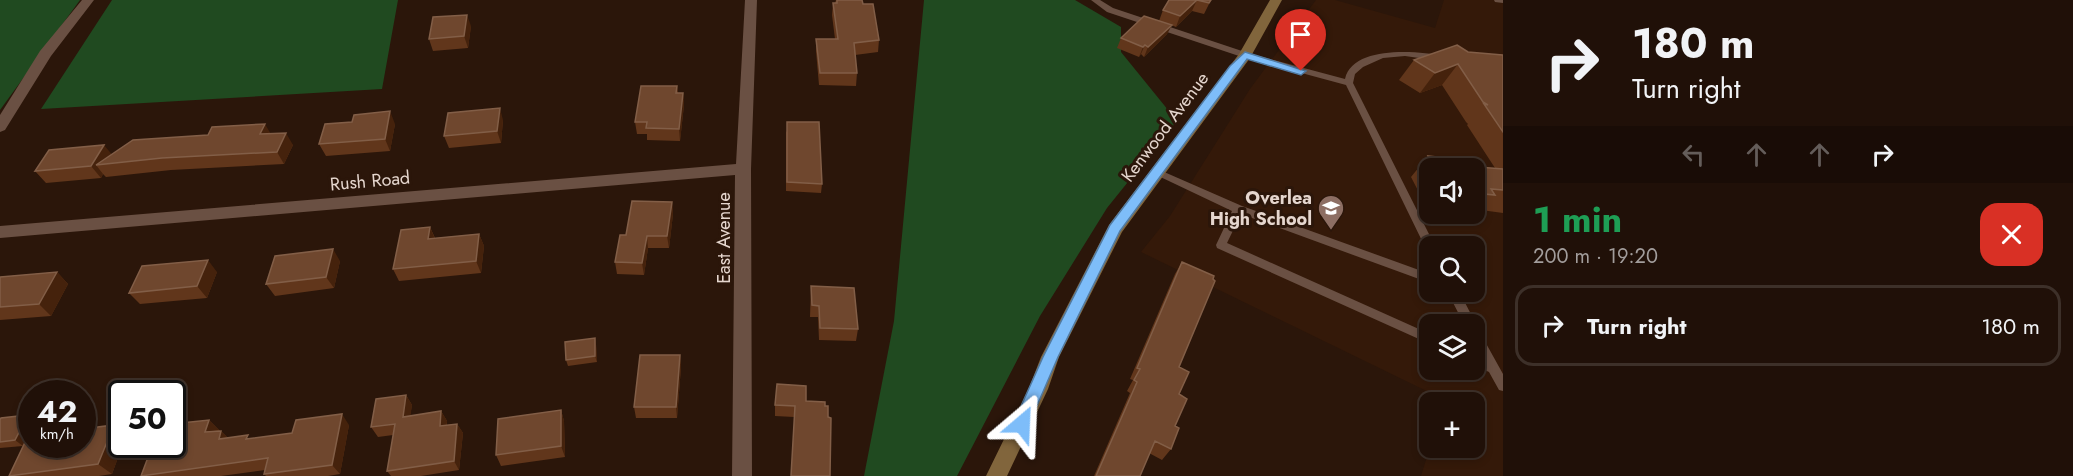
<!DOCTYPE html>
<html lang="en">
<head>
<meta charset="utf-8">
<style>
  body { margin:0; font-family:Jost,sans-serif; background:#281912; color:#f1f3f6; height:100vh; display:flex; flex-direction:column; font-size:22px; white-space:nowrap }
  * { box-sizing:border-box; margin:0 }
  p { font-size:20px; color:#a29d9c }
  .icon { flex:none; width:33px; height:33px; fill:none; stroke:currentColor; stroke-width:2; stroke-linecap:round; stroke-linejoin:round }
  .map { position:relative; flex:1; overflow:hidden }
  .drawer { display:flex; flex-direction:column; background:#201008; width:570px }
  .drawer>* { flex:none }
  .guide { background:#201008; color:#f1f3f6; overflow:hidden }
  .tools { position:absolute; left:1419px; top:158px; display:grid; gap:12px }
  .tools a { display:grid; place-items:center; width:66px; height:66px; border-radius:12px; background:#201008; box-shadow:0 3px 9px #0003,0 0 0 2px #3d3029; font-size:30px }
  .speed { position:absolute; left:18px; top:380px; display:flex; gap:12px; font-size:30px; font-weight:700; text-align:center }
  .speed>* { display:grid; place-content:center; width:78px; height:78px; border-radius:50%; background:#201008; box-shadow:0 3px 9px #0003,0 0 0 2px #3d3029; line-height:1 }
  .speed small { font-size:15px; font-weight:400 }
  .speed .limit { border:3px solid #111; border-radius:9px; background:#fff; color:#111 }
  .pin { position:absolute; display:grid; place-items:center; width:51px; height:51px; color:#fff; margin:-62px -26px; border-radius:50% 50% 50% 0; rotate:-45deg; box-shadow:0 0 6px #0007 }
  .pin .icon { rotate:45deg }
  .me { position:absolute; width:66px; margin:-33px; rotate:26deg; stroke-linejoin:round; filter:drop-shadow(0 0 4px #0008) }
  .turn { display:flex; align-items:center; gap:21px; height:126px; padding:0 30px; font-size:27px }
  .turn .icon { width:78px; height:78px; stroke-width:2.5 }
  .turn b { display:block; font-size:42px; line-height:51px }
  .lanes { display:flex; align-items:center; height:57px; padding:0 30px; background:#0003; justify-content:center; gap:30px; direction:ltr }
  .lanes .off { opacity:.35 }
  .round { display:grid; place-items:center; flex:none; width:63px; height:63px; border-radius:18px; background:#281912 }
  .overview { display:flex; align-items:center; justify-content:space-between; height:102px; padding:0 30px }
  h1 { font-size:36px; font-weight:700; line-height:45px; color:#1e9e55 }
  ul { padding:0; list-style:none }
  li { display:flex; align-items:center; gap:18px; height:81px; margin:0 12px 9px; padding:0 18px; border:3px solid #3d3029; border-radius:18px }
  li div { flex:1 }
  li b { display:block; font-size:22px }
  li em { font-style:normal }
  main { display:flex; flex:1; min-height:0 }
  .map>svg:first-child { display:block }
  .built { fill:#341909; fill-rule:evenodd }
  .green { fill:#204a20 }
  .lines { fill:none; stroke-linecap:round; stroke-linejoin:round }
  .service { fill:#6a5043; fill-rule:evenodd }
  .minor { fill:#6a5043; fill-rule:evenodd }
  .secondary { fill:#81653c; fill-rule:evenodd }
  .wall { fill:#61361b }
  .shaded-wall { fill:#45220c }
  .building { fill:#6f472e; stroke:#825e47; stroke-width:1.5 }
  .route { fill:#7ebdf9; stroke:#527ba2; stroke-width:1.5 }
  .labels { text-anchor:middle; stroke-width:6; stroke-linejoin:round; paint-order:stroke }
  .street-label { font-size:18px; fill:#e5d6ce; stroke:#2b160a }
  .poi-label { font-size:18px; font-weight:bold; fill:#e5d6ce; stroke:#2b160a; text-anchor:end }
</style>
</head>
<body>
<main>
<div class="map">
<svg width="1503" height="476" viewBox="0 0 1503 476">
  <rect width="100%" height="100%" fill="#2b160a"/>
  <path class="built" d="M 1316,0 L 1335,0 L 1435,28 L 1444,0 L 1503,0 L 1503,476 L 1421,476 L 1430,447 L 1474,447 L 1474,402 L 1444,402 L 1445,400 L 1141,252 L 1170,216 L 1250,89 ZM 1430,168 L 1474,168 L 1474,213 L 1430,213 ZM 1430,246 L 1474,246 L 1474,291 L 1430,291 ZM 1430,324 L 1474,324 L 1474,369 L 1430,369 Z"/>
  <path class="green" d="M 0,0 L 80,0 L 0,110 Z
    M 112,0 L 398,0 L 382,89 L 41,109 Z
    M 924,0 L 1075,0 L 1121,27 L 1121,52 L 1177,121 L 1107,208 L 1040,316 L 957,476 L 864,476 L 894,321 Z"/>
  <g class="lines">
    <path class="service" d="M 1091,0 L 1100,0 L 1113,8 L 1248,53 L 1345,79 C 1353,45 1418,51 1443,56 L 1443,60 L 1440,61 L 1405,56 L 1383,58 L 1363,67 L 1355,74 L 1353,83 L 1435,246 L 1430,246 L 1430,250 L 1426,249 L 1346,85 L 1242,57 L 1107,12 Z
      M 1494,0 L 1503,0 L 1503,3 L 1495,2 Z
      M 1155,168 L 1242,206 L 1430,274 L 1430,283 L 1241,214 L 1227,243 L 1430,334 L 1430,344 L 1217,248 L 1216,245 L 1232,211 L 1152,173 L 1150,171 L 1152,169 Z
      M 1447,291 L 1459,291 L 1476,324 L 1474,326 L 1474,324 L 1464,324 Z
      M 1474,327 L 1478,329 L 1503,374 L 1503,391 L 1499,390 L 1489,372 L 1474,365 L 1474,354 L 1481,357 L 1474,344 Z"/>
    <path class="minor" d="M 82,0 L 94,0 L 51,56 L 5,130 L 0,132 L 0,115 L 40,51 Z
      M 745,0 L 757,0 L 751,169 L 752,476 L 732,476 L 735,175 L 0,238 L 0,226 L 736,164 Z"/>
    <path class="secondary" d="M 1270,0 L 1282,0 L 1250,58 L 1122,232 L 1059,357 L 1048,389 L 1007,476 L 986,476 L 1029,388 L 1041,357 L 1109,225 L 1239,54 Z"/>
  </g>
  <path class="wall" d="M 836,0 L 862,0 L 863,4 L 879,40 L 878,52 L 855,55 L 857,73 L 856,86 L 819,85 L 816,51 L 816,39 L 835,39 L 832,15 L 833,3 L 835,3 Z
    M 1169,0 L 1211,0 L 1204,14 L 1192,11 L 1176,27 L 1171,25 L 1167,34 L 1144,57 L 1141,54 L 1139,57 L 1117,48 L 1121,38 L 1159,21 L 1163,10 Z
    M 471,26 L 468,48 L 433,51 L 429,39 Z
    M 1468,52 L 1503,55 L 1503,213 L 1481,210 L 1476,216 L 1455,213 L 1474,213 L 1474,168 L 1430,168 L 1430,210 L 1428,210 L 1411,177 L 1428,156 L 1478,167 L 1495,168 L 1467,125 L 1468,124 L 1466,122 L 1442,85 L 1420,93 L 1399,80 L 1414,60 Z
    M 677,86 L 678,93 L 683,93 L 684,105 L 680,141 L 647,140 L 647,134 L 637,134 L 635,122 Z
    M 503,120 L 501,143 L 449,148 L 444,136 Z
    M 395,124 L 390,151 L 326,156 L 319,144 Z
    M 786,131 L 822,184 L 821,193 L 786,191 Z
    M 271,134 L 293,145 L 284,164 L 171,170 L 106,177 L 103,174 L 101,178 L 46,183 L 35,171 L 112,155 Z
    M 672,202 L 673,214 L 669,248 L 648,248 L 644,275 L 617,274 L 615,262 L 626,235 Z
    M 430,227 L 435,238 L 479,234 L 484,246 L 481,273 L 399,281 L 393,269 Z
    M 340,261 L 334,288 L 275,296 L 266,284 Z
    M 1182,262 L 1179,394 L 1171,449 L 1162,460 L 1149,453 L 1140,476 L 1094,476 L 1130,393 L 1127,391 L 1133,380 L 1130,379 L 1175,274 Z
    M 57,272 L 68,284 L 51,316 L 0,320 L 0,277 Z
    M 217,272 L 207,298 L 140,304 L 129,293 Z
    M 811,286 L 858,329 L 856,341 L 819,340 L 818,317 L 810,317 Z
    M 596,344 L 597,362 L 568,366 L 566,360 Z
    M 680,355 L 681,367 L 677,418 L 636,418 L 634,407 Z
    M 406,395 L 412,405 L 410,416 L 441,411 L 447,421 L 447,425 L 457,424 L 463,433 L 459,470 L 421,476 L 391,476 L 387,471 L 393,435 L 378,437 L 371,427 Z
    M 806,401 L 825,406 L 828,417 L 794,417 L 775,416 L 775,405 Z
    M 561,410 L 564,421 L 565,457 L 501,466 L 496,455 Z
    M 32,417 L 32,429 L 28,436 L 114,425 L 122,432 L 122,444 L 123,444 L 112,474 L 99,476 L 9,476 L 23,446 L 0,448 L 0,420 Z
    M 209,420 L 219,430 L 221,431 L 228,438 L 251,439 L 349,425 L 340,474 L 328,476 L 266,476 L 264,474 L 265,470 L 221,476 L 141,476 L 176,435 Z"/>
  <path class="shaded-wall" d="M 1197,0 L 1192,11 L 1176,27 L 1180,16 Z
    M 467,15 L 471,26 L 468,48 L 464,36 Z
    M 1172,25 L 1167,34 L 1144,57 L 1148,47 Z
    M 1145,45 L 1141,54 L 1139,57 L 1143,47 Z
    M 1458,64 L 1442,85 L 1420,93 L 1435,73 Z
    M 683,93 L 684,105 L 680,141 L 679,129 Z
    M 500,108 L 503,120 L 501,143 L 497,131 Z
    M 390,111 L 395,124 L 390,151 L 385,139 Z
    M 265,124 L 272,136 L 260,134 Z
    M 286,133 L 293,145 L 284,164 L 277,152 Z
    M 104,145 L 114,157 L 96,165 L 103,174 L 101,178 L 91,166 Z
    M 672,202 L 673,214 L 669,248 L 667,236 Z
    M 430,227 L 435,239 L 428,239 Z
    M 479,234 L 484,246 L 481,273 L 476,261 Z
    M 647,236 L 648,248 L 644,275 L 642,263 Z
    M 333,249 L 340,261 L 334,288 L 326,277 Z
    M 208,260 L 217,272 L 207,298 L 197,286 Z
    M 57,272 L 68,284 L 51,316 L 39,304 Z
    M 595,338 L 596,344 L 597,362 L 595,356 Z
    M 680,355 L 681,367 L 677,418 L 676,407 Z
    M 406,395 L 412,405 L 409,427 L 403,417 Z
    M 561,410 L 564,421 L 565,457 L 561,446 Z
    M 441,411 L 447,421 L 446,436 L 440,426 Z
    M 342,414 L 349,425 L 340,474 L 332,465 Z
    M 28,415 L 32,417 L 32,429 L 23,446 L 15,440 Z
    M 209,420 L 219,430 L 205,432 Z
    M 457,424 L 463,433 L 459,470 L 454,461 Z
    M 114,425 L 122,432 L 122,444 L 123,444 L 112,474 L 98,464 Z
    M 221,431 L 231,441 L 219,439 Z"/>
  <path class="building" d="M 837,0 L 862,0 L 863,4 L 873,4 L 879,40 L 854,43 L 857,73 L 820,73 L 816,39 L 838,39 L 833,3 L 837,3 Z
    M 1169,0 L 1197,0 L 1180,16 L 1163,10 Z
    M 1197,0 L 1211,0 L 1209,3 Z
    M 467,15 L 464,36 L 429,39 L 433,17 Z
    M 1144,16 L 1172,25 L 1148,47 L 1145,45 L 1143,47 L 1121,38 Z
    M 1457,45 L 1468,52 L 1503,55 L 1503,132 L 1484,104 L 1488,105 L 1483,102 L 1458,64 L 1435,73 L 1414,60 Z
    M 641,86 L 677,86 L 676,93 L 683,93 L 679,129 L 646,128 L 647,122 L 635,122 Z
    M 500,108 L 497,131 L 444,136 L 448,113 Z
    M 390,111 L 385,139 L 319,144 L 325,124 L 352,122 L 354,115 Z
    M 787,122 L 819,122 L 822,184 L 787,182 Z
    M 265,124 L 260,134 L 286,133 L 277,152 L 162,158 L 96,165 L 133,140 L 208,135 L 212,127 Z
    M 104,145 L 91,166 L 35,171 L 49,150 Z
    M 1428,156 L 1474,161 L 1478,167 L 1503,169 L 1503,190 L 1491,189 L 1495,195 L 1474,193 L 1474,168 L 1434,168 Z
    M 632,201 L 672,202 L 667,236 L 647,236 L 642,263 L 615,262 L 620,235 L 626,235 Z
    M 430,227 L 428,239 L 479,234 L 476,261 L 393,269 L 401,230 Z
    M 333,249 L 326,277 L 266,284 L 275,256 Z
    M 208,260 L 197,286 L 129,293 L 142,266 Z
    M 1182,262 L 1214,276 L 1213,279 L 1215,281 L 1179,367 L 1189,372 L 1179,394 L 1187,399 L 1175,426 L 1179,428 L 1171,449 L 1155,441 L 1140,476 L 1096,476 L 1137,382 L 1134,380 L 1140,369 L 1137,368 Z
    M 57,272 L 39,304 L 0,307 L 0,277 Z
    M 811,286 L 854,288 L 858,329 L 820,328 L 819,306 L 812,305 Z
    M 595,338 L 595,356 L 566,360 L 565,342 Z
    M 640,355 L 680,355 L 676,407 L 634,407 Z
    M 777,384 L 806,386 L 806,401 L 825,402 L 825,406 L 828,406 L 828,417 L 831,418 L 830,476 L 791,476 L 795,406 L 775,405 Z
    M 406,395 L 403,417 L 441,411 L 440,426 L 457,424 L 454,461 L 387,471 L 395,424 L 371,427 L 376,399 Z
    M 561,410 L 561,446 L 496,455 L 498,419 Z
    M 342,414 L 332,465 L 264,474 L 268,458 L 141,476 L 153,444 L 172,444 L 172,435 L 176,435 L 181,423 L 209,420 L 205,432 L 221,431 L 219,439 L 248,435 L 246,439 L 292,433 L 296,420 Z
    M 28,415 L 15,440 L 0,442 L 0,420 L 1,418 Z
    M 114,425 L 98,464 L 9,476 L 28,436 L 32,436 L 32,444 L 82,444 L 82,429 Z"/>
  <path class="route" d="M 1245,52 L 1306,71 L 1301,75 L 1247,59 L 1120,231 L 1058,357 L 1027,429 L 1022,431 L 1016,429 L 1013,424 L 1043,357 L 1110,225 L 1230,66 Z"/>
  <defs>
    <g id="school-pin" transform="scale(1.35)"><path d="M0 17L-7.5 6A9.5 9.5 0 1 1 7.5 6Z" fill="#8d6e63" stroke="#2b160a"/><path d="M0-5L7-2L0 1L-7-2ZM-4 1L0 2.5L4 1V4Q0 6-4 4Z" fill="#fff"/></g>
  </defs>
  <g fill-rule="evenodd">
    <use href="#school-pin" x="1331" y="208"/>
  </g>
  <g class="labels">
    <g class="street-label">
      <text transform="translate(1165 127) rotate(-53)" y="6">Kenwood Avenue</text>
      <text transform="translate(370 181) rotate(-5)" y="6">Rush Road</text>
      <text transform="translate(724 238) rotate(-90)" y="6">East Avenue</text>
    </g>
    <g class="poi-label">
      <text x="1312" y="204">Overlea<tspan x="1312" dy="21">High School</tspan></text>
    </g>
  </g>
</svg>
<div class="tools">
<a><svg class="icon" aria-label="sound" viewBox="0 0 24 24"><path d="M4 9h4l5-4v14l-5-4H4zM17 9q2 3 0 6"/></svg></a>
<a><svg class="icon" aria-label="search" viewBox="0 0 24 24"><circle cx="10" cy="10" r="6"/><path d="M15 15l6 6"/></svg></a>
<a><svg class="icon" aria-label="layers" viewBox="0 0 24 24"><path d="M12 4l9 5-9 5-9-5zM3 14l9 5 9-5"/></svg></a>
<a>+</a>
</div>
<div class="speed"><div>42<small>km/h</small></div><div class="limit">50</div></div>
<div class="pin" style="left:1301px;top:71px;background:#d93025"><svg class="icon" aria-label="arrive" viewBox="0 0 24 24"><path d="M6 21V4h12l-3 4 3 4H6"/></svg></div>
<svg class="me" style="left:1022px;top:424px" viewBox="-20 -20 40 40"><path d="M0-17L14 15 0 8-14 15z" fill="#7ebdf9" stroke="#fff" stroke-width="4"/></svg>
</div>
<section class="drawer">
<div class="guide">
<div class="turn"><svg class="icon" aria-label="right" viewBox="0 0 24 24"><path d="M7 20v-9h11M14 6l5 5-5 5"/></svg><div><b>180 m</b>Turn right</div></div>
<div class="lanes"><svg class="icon off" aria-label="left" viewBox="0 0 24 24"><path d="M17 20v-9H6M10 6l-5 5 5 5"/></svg><svg class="icon off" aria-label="ahead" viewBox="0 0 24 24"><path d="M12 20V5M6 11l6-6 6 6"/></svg><svg class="icon off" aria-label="ahead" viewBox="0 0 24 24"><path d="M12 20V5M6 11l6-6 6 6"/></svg><svg class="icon" aria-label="right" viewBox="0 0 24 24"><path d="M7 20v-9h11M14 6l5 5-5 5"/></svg></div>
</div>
<div class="overview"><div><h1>1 min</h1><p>200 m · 19:20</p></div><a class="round" style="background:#d93025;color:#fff"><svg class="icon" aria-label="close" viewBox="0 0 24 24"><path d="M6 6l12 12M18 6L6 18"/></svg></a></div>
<ul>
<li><svg class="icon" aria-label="right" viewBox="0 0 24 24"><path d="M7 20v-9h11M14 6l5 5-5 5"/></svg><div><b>Turn right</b></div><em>180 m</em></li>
</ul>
</section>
</main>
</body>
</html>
